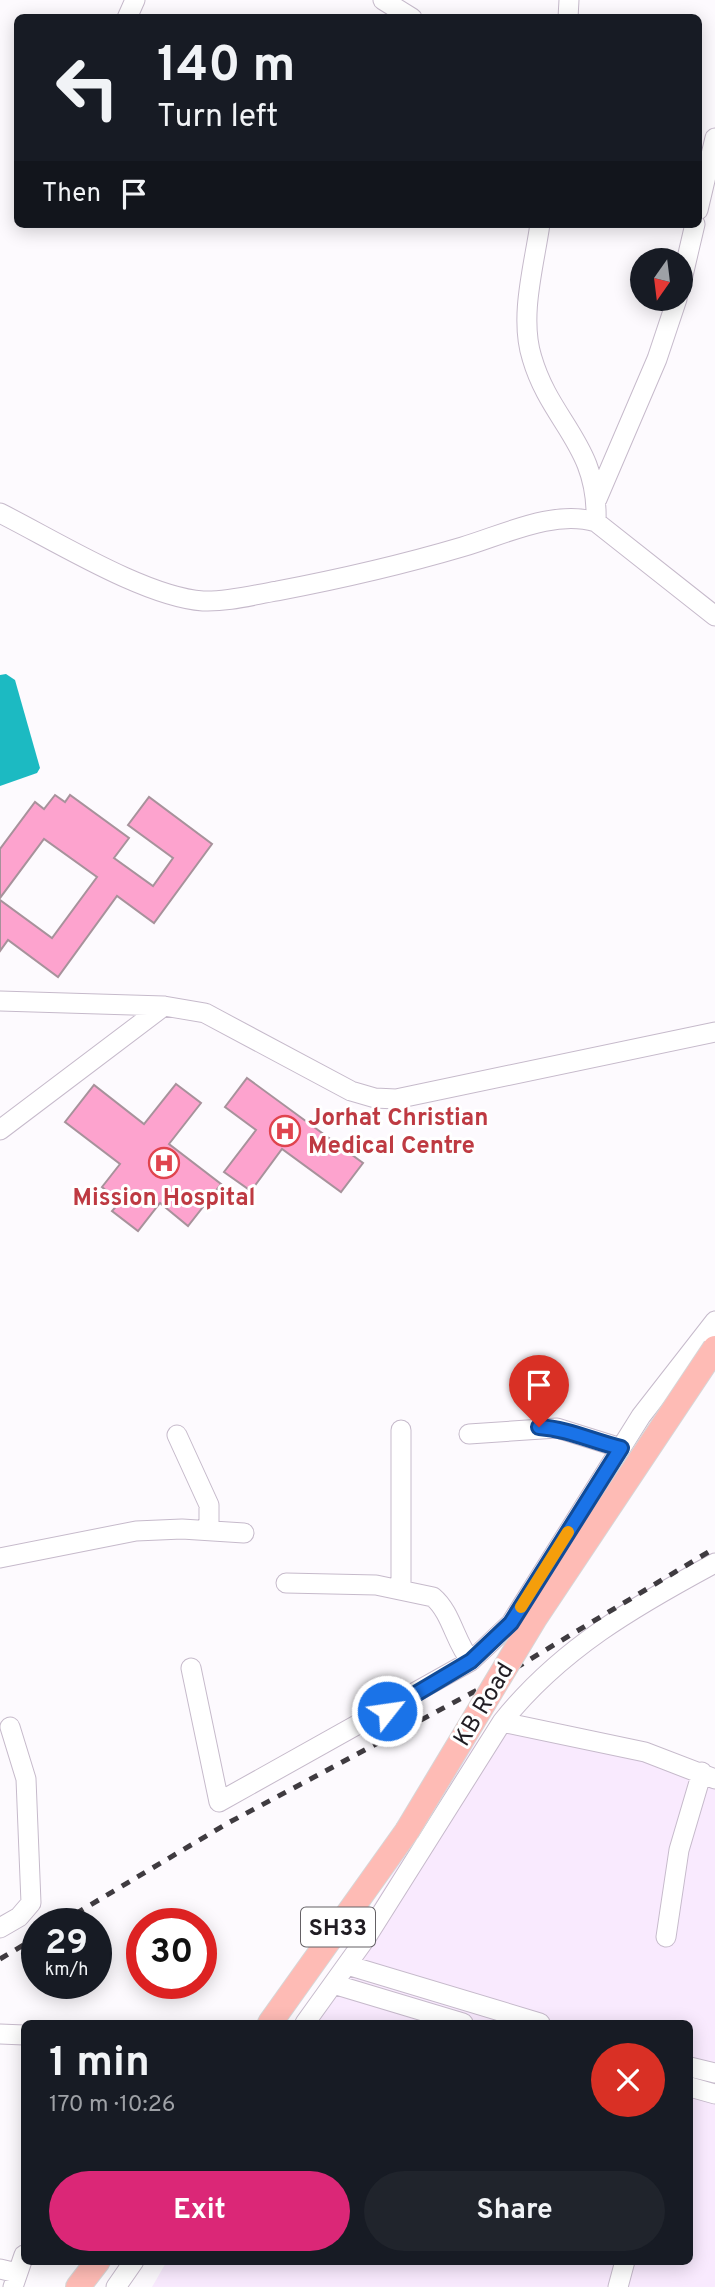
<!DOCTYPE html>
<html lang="en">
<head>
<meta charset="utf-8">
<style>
  body { margin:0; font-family:Overpass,sans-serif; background:#20242c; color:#f1f3f6; height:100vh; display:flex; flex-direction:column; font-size:26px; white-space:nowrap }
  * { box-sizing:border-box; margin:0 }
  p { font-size:23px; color:#9ea1a6 }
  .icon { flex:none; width:38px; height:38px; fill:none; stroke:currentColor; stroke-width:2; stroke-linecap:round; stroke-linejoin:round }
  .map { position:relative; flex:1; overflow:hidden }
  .drawer { position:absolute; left:21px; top:2020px; width:672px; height:245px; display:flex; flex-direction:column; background:#171b24; border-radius:10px; box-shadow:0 4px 18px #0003 }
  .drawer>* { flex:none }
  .top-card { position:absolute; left:14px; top:14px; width:688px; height:214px; border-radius:10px; box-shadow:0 4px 18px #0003; background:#171b24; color:#f1f3f6; overflow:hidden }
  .needle { width:46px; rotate:194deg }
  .buttons { position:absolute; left:630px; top:248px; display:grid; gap:14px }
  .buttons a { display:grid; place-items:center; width:63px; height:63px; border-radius:50%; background:#171b24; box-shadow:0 4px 18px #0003; font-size:35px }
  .speed { position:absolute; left:21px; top:1908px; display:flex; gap:14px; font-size:35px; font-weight:700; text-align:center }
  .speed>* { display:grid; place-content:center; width:91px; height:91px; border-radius:50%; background:#171b24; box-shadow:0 4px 18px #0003; line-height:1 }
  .speed small { font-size:18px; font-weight:400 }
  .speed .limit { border:10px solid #d22; background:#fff; color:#111 }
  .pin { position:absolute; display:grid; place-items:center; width:60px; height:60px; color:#fff; margin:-72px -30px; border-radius:50% 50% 50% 0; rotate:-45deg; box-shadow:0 0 7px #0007 }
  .pin .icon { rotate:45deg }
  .me { position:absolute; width:77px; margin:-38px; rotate:60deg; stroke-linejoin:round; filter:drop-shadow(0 0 5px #0008) }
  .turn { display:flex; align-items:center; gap:24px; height:147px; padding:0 28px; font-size:32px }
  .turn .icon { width:91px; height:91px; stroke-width:2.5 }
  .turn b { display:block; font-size:49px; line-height:60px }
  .then { display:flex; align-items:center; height:66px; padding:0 28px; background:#0003; gap:14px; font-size:26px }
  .round { display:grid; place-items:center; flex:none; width:74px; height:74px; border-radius:37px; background:#20242c }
  .summary { display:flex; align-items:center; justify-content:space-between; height:119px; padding:0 28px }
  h1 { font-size:42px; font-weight:700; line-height:52px }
  .cta { display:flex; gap:14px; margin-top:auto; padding:14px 28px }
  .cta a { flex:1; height:80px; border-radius:42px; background:#db2777; color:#fff; font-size:28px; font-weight:700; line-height:80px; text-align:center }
  .cta a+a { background:#20242c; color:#f1f3f6 }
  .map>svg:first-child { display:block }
  .built { fill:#f9eafe }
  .water { fill:#1cbac2 }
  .building { fill:#fda3ce; stroke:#a7929b; stroke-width:2 }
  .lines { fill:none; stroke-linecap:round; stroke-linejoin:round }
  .minor-casing { stroke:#c6bacb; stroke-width:21 }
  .major-casing { stroke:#d7d6d7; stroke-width:26 }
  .minor { stroke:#fff; stroke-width:19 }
  .major { stroke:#febbb5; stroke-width:24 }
  .rail { stroke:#3f3b40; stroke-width:5; stroke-dasharray:9 9; stroke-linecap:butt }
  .major-bridge-casing { stroke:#d7d6d7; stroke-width:26; stroke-linecap:butt }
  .major-bridge { stroke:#febbb5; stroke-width:24 }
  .route-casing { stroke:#114b97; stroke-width:18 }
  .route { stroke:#1a73e8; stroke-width:12 }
  .slow { stroke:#f59e0b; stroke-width:12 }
  .labels { text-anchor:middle; stroke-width:6; stroke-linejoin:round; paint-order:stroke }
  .shield { fill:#fff; stroke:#646165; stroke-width:2 }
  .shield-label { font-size:23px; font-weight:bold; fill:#211d23 }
  .health-label { font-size:24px; font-weight:bold; fill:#be3a42; stroke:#fff; text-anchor:start }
  .street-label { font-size:24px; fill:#211d23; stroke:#fff }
</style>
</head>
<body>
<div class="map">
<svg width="715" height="2287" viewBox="0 0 715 2287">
  <rect width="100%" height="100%" fill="#fdfafe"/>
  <path class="built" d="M 485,1730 L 544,1738 L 619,1753 L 702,1782 L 715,1789 L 715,2287 L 152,2287 L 167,2261 L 690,2261 L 690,2023 L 303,2023 L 451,1777 Z"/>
  <path class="water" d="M 6,674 L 15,680 L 40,768 L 37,773 L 0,786 L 0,675 Z"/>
  <path class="building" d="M 55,795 L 65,802 L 70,795 L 129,838 L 114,858 L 153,886 L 173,858 L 128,825 L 149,797 L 212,844 L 154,923 L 117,896 L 58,977 L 8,940 L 0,951 L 0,900 L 52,938 L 97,877 L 44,839 L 0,898 L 0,849 L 35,802 L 44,809 Z
    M 247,1078 L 363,1163 L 341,1192 L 282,1149 L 251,1191 L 224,1172 L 256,1130 L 225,1107 Z
    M 176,1084 L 201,1103 L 169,1144 L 221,1184 L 188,1226 L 160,1203 L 138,1231 L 112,1211 L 120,1202 L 102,1187 L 120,1164 L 65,1122 L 94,1085 L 144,1124 Z"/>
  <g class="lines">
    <g class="minor-casing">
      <path id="minor" d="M 383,0 L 412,18
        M 127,18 L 135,0
        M 568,18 L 569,0
        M 698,210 L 715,138
        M 540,224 C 534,266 519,317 532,358 C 551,423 599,445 596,522
        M 681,284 L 695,224
        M 597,499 L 657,359 L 677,299
        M 0,513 C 54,540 145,597 203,601 C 228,602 253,595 277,591 C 340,579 401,565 462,547 C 503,535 554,509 596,522 L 715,616
        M 0,1001 L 164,1006 L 205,1013 L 351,1091 L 375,1098 L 396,1099 L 715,1032
        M 0,1130 L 164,1006
        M 469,1434 L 557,1428 L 621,1448 L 641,1416 L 715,1321
        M 177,1435 L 209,1505 L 209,1530
        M 0,1558 L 136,1531 L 182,1529 L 244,1533
        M 286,1583 L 376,1585 L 433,1597 C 452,1613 455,1643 471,1661
        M 401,1589 L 401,1430
        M 191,1668 L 219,1802 L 471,1661 L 511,1623 L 621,1448
        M 502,1722 C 560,1649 635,1606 715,1563
        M 0,1928 L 19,1917 L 31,1903 L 26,1779 L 10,1727
        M 666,1937 L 679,1850 L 702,1772
        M 347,1965 L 540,2023
        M 333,1984 L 463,2023
        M 305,2023 L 366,1938 L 502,1722 L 645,1752 L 715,1779
        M 0,2034 L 24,2035
        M 690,2067 L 715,2073
        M 690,2087 L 715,2094
        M 0,2269 L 17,2273
        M 13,2287 L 24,2255
        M 116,2287 L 134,2261
        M 618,2287 L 625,2261"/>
    </g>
    <g class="major-casing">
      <path id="major" d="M 270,2023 L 407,1831
        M 78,2287 L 98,2261"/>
    </g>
    <use href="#minor" class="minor"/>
    <use href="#major" class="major"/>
    <path class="rail" d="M 60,1923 L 228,1823 L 494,1681 L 715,1548
      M 0,1959 L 37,1937"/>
    <g class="major-bridge-casing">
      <path id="major-bridge" d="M 407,1831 L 535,1618 L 715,1348"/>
    </g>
    <use href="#major-bridge" class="major-bridge"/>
  </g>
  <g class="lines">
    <g class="route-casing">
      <path id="route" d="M 387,1711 L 471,1661 L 511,1623 L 621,1448 C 592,1441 568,1429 539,1427"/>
    </g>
    <use href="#route" class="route"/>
    <path class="slow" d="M 521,1607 L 568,1532"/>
  </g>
  <defs>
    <g id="hospital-ring" transform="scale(1.575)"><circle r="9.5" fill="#fff" stroke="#e0444e" stroke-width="1.5"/><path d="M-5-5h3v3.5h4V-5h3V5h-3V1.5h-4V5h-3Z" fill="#e0444e"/></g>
  </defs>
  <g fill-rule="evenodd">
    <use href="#hospital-ring" x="285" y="1131"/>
    <use href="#hospital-ring" x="164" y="1163"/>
  </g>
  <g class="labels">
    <rect class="shield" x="301" y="1907.5" width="74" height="39" rx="5"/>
    <g class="shield-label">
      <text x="338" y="1935">SH33</text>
    </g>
    <g class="health-label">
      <text x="308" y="1125">Jorhat Christian<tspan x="308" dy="28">Medical Centre</tspan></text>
      <text x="164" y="1205" text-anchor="middle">Mission Hospital</text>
    </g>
    <g class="street-label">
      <text transform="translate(483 1704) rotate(-59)" y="8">KB Road</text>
    </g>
  </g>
</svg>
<div class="buttons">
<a><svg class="needle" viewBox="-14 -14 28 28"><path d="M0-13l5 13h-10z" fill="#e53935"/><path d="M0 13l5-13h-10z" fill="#9ea1a6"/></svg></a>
</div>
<div class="speed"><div>29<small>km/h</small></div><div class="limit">30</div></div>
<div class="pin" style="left:539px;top:1427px;background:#d93025"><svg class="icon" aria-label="arrive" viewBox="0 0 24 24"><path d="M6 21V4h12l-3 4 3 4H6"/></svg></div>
<svg class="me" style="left:387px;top:1711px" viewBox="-20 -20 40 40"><circle r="17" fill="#1a73e8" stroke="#fff" stroke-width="3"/><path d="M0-11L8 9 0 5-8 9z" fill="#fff"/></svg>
<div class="top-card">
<div class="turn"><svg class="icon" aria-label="left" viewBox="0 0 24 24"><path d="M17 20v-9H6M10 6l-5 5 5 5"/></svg><div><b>140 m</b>Turn left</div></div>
<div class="then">Then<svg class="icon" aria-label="arrive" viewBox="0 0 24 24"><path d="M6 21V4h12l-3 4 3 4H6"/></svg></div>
</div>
<section class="drawer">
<div class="summary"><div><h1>1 min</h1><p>170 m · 10:26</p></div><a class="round" style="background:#d93025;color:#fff"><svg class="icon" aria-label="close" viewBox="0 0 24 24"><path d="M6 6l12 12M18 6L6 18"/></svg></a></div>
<div class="cta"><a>Exit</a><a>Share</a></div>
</section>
</div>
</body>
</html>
